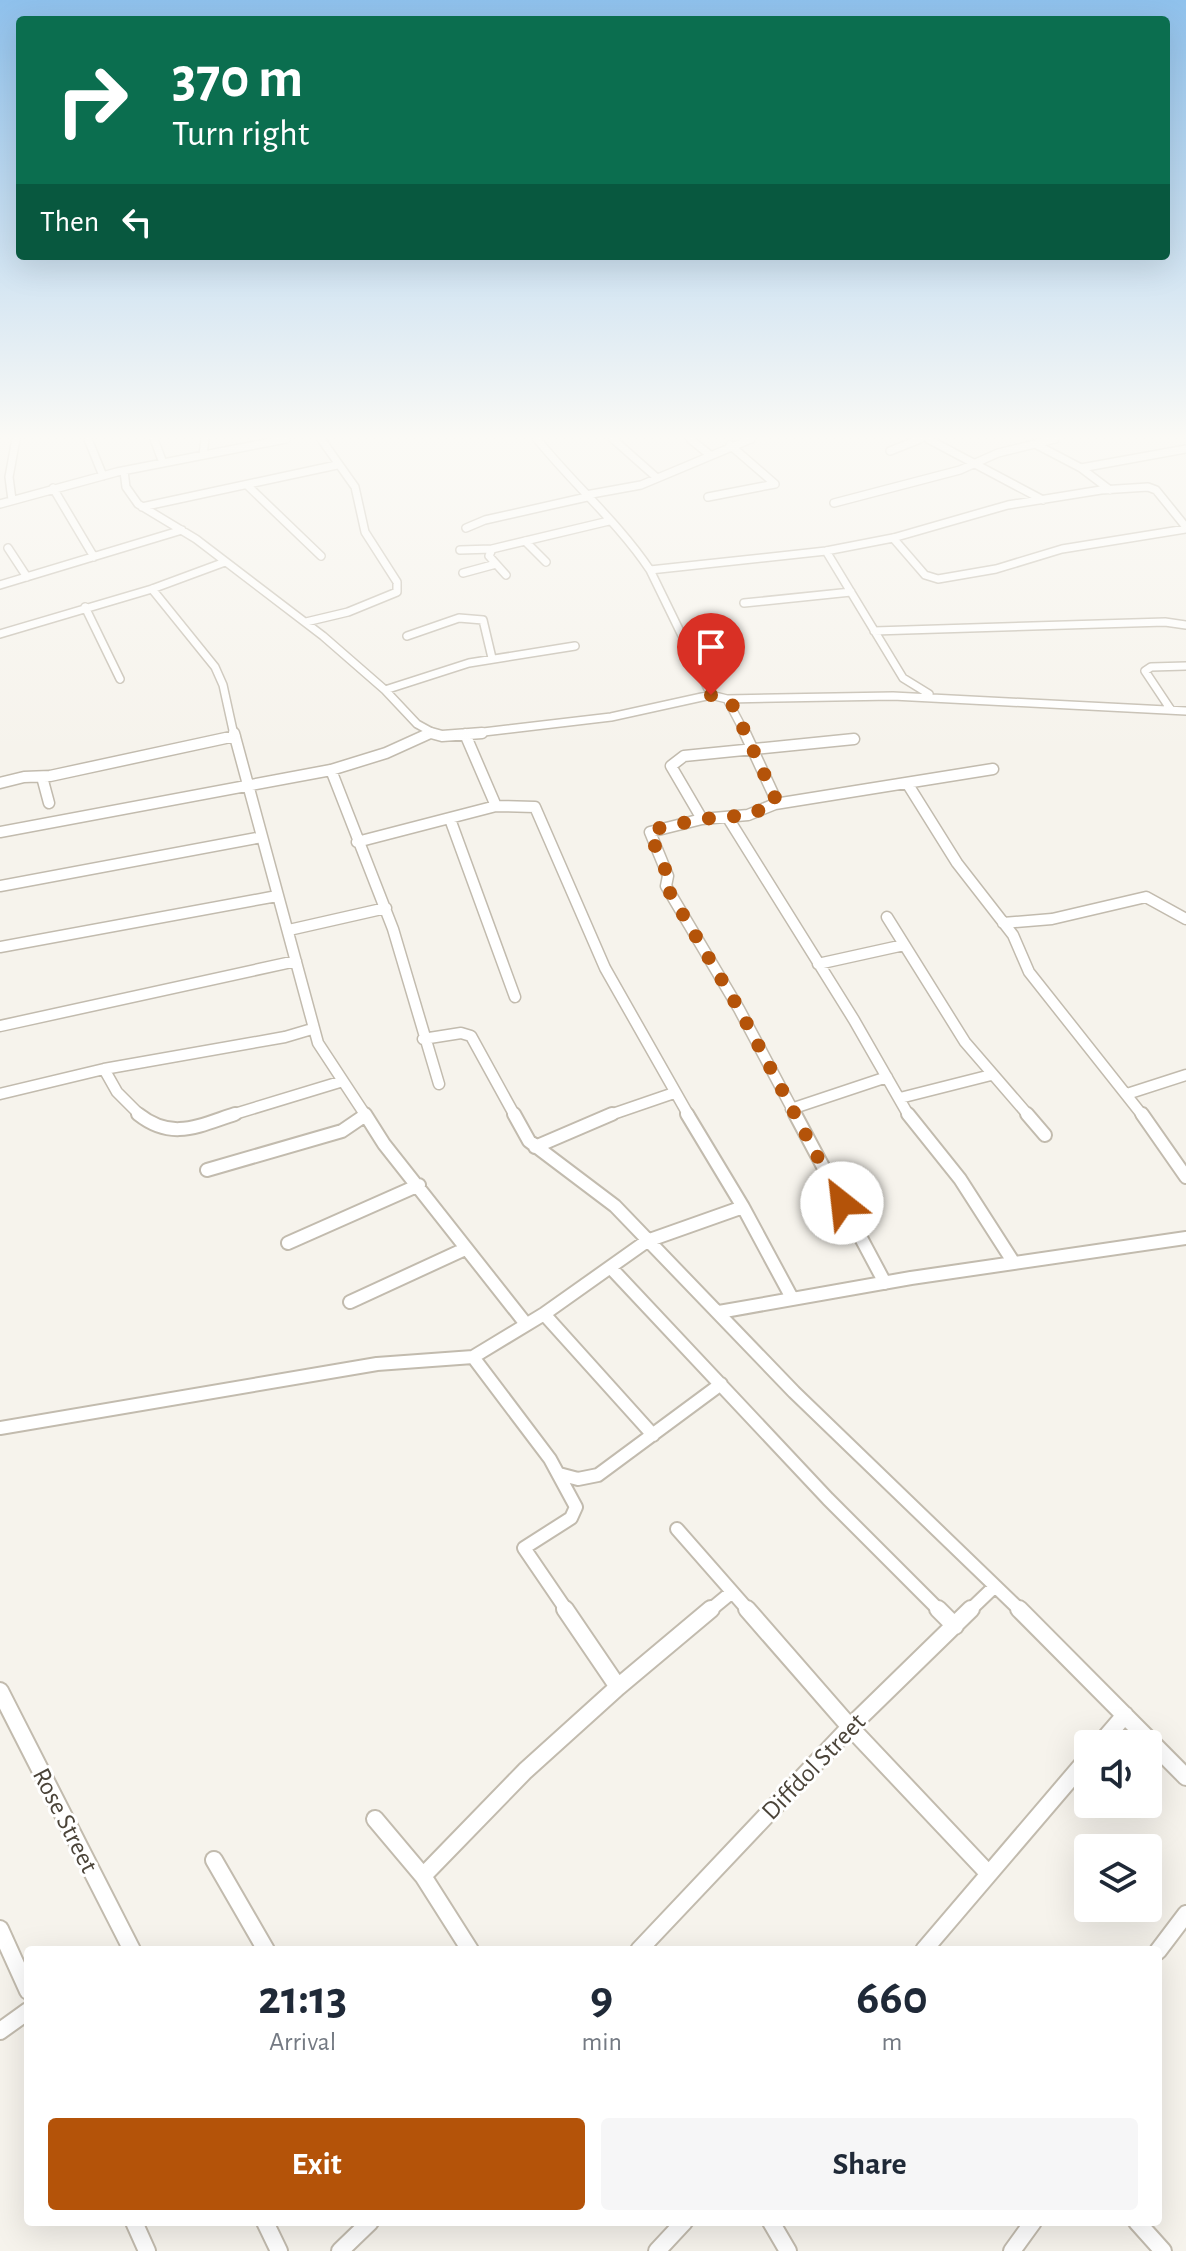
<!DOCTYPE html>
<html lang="en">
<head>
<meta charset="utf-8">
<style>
  body { margin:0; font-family:"Alegreya Sans",sans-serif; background:#f6f6f7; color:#1f2937; height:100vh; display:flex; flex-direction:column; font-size:30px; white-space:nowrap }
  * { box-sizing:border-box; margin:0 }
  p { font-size:26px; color:#747a83 }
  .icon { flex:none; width:44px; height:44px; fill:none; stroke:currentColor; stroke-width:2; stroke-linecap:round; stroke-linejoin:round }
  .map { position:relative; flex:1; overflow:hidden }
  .details { position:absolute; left:24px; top:1946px; width:1138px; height:280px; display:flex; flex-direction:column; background:#fff; border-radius:8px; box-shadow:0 8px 32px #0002 }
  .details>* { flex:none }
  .hud { position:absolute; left:16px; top:16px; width:1154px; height:244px; border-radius:8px; box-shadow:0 8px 32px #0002; background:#0b6e4f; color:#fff; overflow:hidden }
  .buttons { position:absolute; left:1074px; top:1730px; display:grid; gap:16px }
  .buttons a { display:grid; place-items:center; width:88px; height:88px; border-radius:8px; background:#fff; box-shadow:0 8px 32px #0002; font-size:40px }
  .pin { position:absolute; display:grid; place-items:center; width:68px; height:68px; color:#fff; margin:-82px -34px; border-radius:50% 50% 50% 0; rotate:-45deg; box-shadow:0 0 8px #0007 }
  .pin .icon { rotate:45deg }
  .me { position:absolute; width:88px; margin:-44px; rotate:331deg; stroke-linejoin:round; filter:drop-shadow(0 0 6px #0008) }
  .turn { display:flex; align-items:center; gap:28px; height:168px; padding:0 24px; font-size:36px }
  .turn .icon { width:104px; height:104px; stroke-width:2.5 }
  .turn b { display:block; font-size:56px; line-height:68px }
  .then { display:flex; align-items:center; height:76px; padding:0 24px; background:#0003; gap:16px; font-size:30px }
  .eta { display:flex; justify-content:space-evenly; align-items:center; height:136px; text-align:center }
  .eta b { font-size:48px; font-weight:700; line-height:56px }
  .primary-button { display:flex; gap:16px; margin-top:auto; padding:16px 24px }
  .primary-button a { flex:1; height:92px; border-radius:8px; background:#b45309; color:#fff; font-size:32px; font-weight:700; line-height:92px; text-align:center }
  .primary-button a+a { background:#f6f6f7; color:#1f2937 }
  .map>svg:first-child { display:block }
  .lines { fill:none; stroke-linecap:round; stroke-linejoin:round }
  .minor-far3-casing { stroke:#c2bbae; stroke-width:10 }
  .minor-far2-casing { stroke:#c2bbae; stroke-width:13 }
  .minor-far1-casing { stroke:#c2bbae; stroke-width:16 }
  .minor-casing { stroke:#c2bbae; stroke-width:20 }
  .minor-far3 { stroke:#fff; stroke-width:7 }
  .minor-far2 { stroke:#fff; stroke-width:10 }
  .minor-far1 { stroke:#fff; stroke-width:12 }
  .minor { stroke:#fff; stroke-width:16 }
  .route { stroke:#b45309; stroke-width:14; stroke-dasharray:0 25.2 }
  .labels { text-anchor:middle; stroke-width:6; stroke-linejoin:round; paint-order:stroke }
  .near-street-label { font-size:26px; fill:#4b4439; stroke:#fff }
</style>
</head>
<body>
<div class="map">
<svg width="1186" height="2251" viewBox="0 0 1186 2251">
  <rect width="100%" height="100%" fill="#f6f3ec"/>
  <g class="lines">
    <g class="minor-far3-casing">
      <path id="minor-far3" d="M 88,439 L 103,476
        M 154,439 L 163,463
        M 537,439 C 573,484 618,522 650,570 L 826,551 L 893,538 L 1008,505 L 1101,490 L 1148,487 L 1156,490 L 1186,527
        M 613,439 L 657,478
        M 690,439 L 710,455
        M 928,439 L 1043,500
        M 1037,445 L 1081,468 L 1110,490
        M 890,451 L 920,439
        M 203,455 L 205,439
        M 1081,468 L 1186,449
        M 124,471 L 126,487 L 138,504 L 196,539 L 323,636 L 385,690
        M 248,486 L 321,556
        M 53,488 L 94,557
        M 586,495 L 641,485 L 751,439
        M 708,497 L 775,484 L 730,445
        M 12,500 L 9,477 L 16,439
        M 834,503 L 960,470 L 998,453 L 1055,439
        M 0,504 L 117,472 L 286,439
        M 142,507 L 337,465
        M 466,528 L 485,520 L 587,497
        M 893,538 L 925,575 L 938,579 L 996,569 L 1062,549 L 1186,529
        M 525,541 L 546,562
        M 8,548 L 27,577
        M 460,550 L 492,549
        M 826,551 L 903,678 L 929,694
        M 650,570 L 711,695 L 727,699 L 746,735
        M 463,573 L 496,564
        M 506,575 L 489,556 L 492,549 L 609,521
        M 0,585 L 182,530
        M 152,589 L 215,667 L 223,685 L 234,735
        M 744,603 L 851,592
        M 85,607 L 120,679
        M 306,622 L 348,612 L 397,592 L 397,582 L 365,532 L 355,487 L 321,439
        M 874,631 L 1165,622 L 1186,625
        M 0,634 L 152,589 L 225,562
        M 407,636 L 459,618 L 483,620 L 492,658
        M 727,699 L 893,696 L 1186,711
        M 1171,710 L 1145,671 L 1151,667 L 1186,666
        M 437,735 L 417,724 L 385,690 L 469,663 L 575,646
        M 458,735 L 611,717 L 711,695"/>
    </g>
    <g class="minor-far2-casing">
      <path id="minor-far2" d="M 234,733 L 318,1043 L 366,1116
        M 431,733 L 442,736 L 482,733
        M 745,733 L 776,800 L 775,804
        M 465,734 L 496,806
        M 854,739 L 684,756 L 671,766 L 702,819 L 748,815 L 775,804 L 993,769
        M 331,770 L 393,929 L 439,1084
        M 42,777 L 49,803
        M 0,783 L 24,777 L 50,776 L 235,736
        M 907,783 L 957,863 L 1013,935 L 1029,972 L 1143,1116
        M 728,818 L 854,1020 L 909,1116
        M 450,819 L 515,997
        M 702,819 L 650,832 L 668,876 L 666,886 L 739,1009 L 796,1116
        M 0,832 L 331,770 L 386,753 L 428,734
        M 357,842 L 496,806 L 535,807 L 605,968 L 689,1116
        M 0,886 L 262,837
        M 887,917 L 965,1042 L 1029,1116
        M 1003,923 L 1052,919 L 1146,897 L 1186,919
        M 289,930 L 386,908
        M 0,947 L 277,896
        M 818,964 L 904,945
        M 0,1026 L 296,961
        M 423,1039 L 461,1033 L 471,1036 L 515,1116
        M 104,1069 L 117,1092 L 141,1116
        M 0,1094 L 104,1069 L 285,1037 L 312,1029
        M 1127,1094 L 1186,1075
        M 900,1098 L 991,1075
        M 791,1109 L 887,1077
        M 228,1116 L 343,1081
        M 607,1116 L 674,1093"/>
    </g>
    <g class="minor-far1-casing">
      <path id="minor-far1" d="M 138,1114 C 172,1141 198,1126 235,1114
        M 365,1114 L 384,1144 L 526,1324
        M 514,1114 L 529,1141 L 615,1206 L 794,1392 L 1021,1611
        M 687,1114 L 743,1207 L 792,1298
        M 795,1114 L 885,1283
        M 908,1114 L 960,1179 L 1014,1263
        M 1027,1114 L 1045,1135
        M 1142,1114 L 1186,1177
        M 535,1147 L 612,1114
        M 207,1170 L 342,1131 L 364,1116
        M 288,1243 L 419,1185
        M 611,1268 L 828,1499 L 940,1611
        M 350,1302 L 465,1249
        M 719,1312 L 911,1278 L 1186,1238
        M 544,1314 L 653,1435
        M 473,1357 L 550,1459 L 576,1507 L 571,1518 L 524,1548 L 567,1611
        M 0,1428 L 377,1364 L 473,1357 L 544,1314 L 647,1241 L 743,1207
        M 559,1474 L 578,1479 L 598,1475 L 721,1384
        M 677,1529 L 749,1611
        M 709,1611 L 732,1592
        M 969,1611 L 993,1588"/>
    </g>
    <g class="minor-casing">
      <path id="minor" d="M 565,1609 L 618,1687
        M 747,1609 L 850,1727 L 987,1872
        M 938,1609 L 955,1626
        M 1019,1609 L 1186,1777
        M 0,1691 L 132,1950
        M 1100,1744 L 1125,1715
        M 375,1819 L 423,1876 L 470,1950
        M 214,1860 L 266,1950
        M 423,1876 L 525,1771 L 618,1687 L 711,1609
        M 0,1929 L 28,1991
        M 639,1950 L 850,1727 L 971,1609
        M 924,1950 L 1088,1758
        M 1158,1951 L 1186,1914
        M 0,2031 L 28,2011
        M 134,2222 L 147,2251
        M 265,2222 L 279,2251
        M 771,2222 L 788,2251
        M 1137,2222 L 1163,2251
        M 340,2251 L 370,2222
        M 657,2251 L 684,2222
        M 1012,2251 L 1033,2222"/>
    </g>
    <use href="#minor-far3" class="minor-far3"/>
    <use href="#minor-far2" class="minor-far2"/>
    <use href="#minor-far1" class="minor-far1"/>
    <use href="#minor" class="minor"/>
  </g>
  <linearGradient id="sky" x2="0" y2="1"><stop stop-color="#8fc1ec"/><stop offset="0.58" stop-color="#fbfaf6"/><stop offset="1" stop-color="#fbfaf6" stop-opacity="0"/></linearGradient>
  <rect width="1186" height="754" fill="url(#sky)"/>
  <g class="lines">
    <path class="route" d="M 711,695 L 727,699 L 733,706 L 776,800 L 775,804 L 748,815 L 702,819 L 655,829 L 650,832 C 654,850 670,867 666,886 L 739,1009 L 842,1203"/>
  </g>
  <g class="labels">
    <g class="near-street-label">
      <text transform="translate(813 1766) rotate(-46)" y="9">Diffdol Street</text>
      <text transform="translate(66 1820) rotate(63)" y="9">Rose Street</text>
    </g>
  </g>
</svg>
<div class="buttons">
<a><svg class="icon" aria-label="sound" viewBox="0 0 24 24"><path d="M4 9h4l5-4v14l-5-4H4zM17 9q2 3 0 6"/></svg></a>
<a><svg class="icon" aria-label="layers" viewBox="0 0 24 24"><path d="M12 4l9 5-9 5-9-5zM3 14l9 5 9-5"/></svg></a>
</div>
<div class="pin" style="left:711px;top:695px;background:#d93025"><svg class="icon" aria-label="arrive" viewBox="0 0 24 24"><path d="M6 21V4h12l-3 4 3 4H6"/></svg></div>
<svg class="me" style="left:842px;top:1203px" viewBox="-20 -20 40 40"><circle r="19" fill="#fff"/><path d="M0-13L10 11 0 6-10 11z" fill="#b45309"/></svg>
<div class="hud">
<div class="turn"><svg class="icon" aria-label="right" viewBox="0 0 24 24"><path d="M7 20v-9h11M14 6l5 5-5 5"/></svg><div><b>370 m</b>Turn right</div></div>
<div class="then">Then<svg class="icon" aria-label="left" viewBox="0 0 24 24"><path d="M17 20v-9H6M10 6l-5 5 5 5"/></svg></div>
</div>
<section class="details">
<div class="eta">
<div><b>21:13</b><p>Arrival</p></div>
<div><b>9</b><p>min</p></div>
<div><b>660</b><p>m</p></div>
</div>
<div class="primary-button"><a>Exit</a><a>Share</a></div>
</section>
</div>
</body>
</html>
